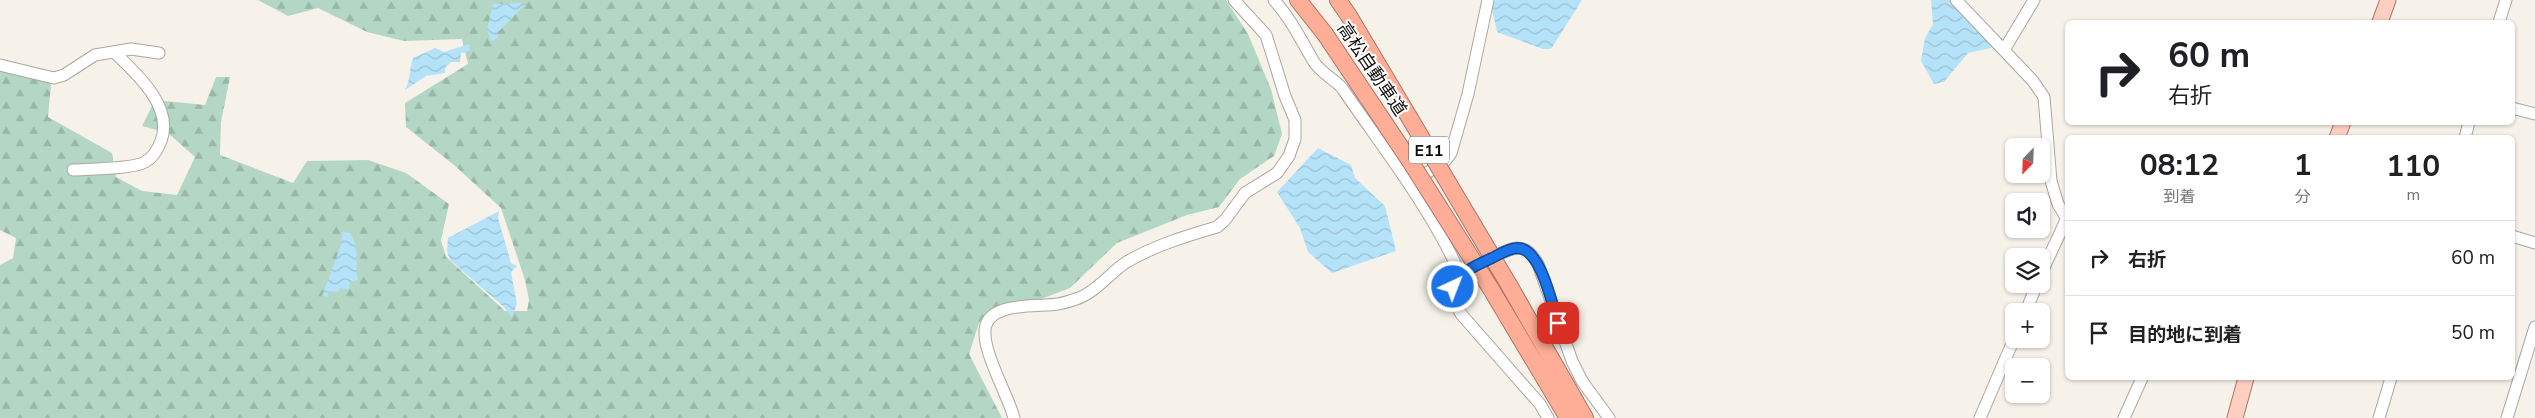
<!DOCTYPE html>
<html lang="ja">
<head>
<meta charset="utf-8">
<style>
  body { margin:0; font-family:"Nunito Sans","Noto Sans JP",sans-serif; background:#f6f6f6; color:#202124; height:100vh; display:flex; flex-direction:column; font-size:19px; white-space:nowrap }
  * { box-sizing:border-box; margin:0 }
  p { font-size:16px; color:#757577 }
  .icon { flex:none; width:28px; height:28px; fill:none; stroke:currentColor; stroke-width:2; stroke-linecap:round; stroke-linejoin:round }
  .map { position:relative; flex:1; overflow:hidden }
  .side { position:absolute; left:2065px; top:135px; width:450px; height:245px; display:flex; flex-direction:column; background:#fff; border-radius:8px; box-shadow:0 1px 4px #0004 }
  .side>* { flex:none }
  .banner { position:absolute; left:2065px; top:20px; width:450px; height:105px; border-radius:8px; box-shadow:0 1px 4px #0004; background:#fff; color:#202124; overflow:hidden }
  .needle { width:32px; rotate:203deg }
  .tools { position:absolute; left:2005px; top:138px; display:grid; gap:10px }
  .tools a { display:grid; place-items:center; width:45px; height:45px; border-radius:8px; background:#fff; box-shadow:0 1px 4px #0004; font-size:25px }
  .pin { position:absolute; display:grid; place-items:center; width:42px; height:42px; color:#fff; margin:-21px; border-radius:10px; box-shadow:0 2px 8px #0006 }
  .me { position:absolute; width:55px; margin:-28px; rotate:43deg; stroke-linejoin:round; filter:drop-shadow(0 0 4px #0008) }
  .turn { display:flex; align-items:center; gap:18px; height:105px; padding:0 20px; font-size:22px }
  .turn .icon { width:65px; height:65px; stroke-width:2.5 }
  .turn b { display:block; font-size:35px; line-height:42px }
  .eta { display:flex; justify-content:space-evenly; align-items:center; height:85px; text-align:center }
  .eta b { font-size:30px; font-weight:700; line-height:35px }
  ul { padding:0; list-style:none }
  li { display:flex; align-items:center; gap:15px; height:75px; padding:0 20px; border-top:1px solid #e0e0e0 }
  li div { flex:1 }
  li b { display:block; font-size:19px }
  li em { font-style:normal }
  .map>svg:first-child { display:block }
  .forest { fill:url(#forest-firs) }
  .water { fill:url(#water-waves) }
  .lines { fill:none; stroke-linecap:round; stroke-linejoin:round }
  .minor-casing { stroke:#aaa7a0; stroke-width:13 }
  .major-casing { stroke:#aa7666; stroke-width:17 }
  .highway-casing { stroke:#aa7666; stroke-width:18 }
  .minor { stroke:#fff; stroke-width:11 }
  .major { stroke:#fecec1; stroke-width:15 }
  .highway { stroke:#feae97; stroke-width:16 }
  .highway-bridge-casing { stroke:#aa7666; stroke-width:18; stroke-linecap:butt }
  .highway-bridge { stroke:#feae97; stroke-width:16 }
  .route-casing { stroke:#114b97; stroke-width:12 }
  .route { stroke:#1a73e8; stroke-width:9 }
  .labels { text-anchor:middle; stroke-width:4; stroke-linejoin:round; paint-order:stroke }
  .shield { fill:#fff; stroke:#575654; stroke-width:1 }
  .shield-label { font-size:16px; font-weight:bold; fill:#0f0e0b }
  .street-label { font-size:18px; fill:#0f0e0b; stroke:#fff }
</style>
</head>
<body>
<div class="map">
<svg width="2535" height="418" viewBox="0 0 2535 418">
  <defs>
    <pattern id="forest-firs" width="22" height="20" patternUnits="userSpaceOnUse" patternTransform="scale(1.25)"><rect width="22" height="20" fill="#b3d7c4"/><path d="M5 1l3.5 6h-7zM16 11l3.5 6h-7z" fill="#99b7a7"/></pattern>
    <pattern id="water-waves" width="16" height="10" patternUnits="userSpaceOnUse" patternTransform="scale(1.25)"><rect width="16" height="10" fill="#b4e2f9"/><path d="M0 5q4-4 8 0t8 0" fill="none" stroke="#9ac1d4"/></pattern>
  </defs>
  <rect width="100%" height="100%" fill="#f6f2ea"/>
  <path class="forest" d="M 258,0 L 1226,0 L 1248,34 L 1271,89 L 1282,134 L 1274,156 L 1240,179 L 1219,207 L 1187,215 L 1117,243 L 1070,288 L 979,323 L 969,354 L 1002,418 L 0,418 L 0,265 L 13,258 L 16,238 L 0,230 L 0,64 L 52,74 L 48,117 L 112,153 L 116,177 L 142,191 L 177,195 L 195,157 L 168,133 L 142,126 L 155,100 L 205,105 L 216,77 L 230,77 L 221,122 L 220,155 L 293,183 L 307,161 L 368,160 L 406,173 L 449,204 L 441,240 L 446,257 L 505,311 L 527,311 L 529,300 L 525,280 L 501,208 L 454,165 L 406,127 L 405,103 L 468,64 L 462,39 L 404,41 L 367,32 L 318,8 L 288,16 Z"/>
  <path class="water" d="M 1496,0 L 1582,0 L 1551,49 L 1543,49 L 1497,32 L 1491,4 Z
    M 1931,0 L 1953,0 L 2000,46 L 1968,53 L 1944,82 L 1934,84 L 1921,61 L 1925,38 L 1933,24 Z
    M 527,3 L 497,33 L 498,38 L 491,41 L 487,30 L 493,4 Z
    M 469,44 L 470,51 L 461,53 L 460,62 L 451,62 L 445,68 L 445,73 L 426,76 L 405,90 C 411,78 409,70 413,58 L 435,48 L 444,52 Z
    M 1318,148 L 1351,165 L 1355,178 L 1385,206 L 1396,251 L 1332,273 L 1308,252 L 1300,228 L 1277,192 Z
    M 499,211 L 498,218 L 511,263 L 517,266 L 511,272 L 517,304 L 512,317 L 504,307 L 450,260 L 447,251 L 448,238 Z
    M 342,232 L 350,233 C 361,250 354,261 358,280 L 350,282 L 349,290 L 340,288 L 338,292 L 330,291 L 327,297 L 322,296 L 341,245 Z"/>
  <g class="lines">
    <g class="minor-casing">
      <path id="minor" d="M 1274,0 C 1291,19 1301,40 1314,62 C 1320,72 1334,79 1342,88 C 1383,148 1431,208 1460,274
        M 1956,0 L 2033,81 L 2044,97 L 2051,181 L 2058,204 L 2068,221
        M 2499,22 L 2506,0
        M 2004,50 L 2034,0
        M 0,65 L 54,78 L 64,75 L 95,55 L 131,49 L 159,53
        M 2512,108 L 2535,114
        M 2465,138 L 2469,122
        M 73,170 C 89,169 133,169 145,162 C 154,157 158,149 161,141 C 174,107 137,74 114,52
        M 1416,180 L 1445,161 L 1451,153 L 1468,94 L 1488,0
        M 2512,236 L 2535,243
        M 2041,274 L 2066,220
        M 2026,311 L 2037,284
        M 1014,418 C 1008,394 979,347 986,325 C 993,302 1038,307 1058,304 C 1064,303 1070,301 1076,299 C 1095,293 1109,274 1125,263 C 1153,246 1186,236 1217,227 L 1225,220 L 1245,193 L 1277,173 L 1289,156 L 1295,139 L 1295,120 L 1285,96 L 1266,35 L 1234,0
        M 1548,418 L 1540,404 L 1461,314 C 1442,282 1461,273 1488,260 C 1497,255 1507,249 1517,248 C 1528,248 1533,256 1538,264 L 1572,361 L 1582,381 L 1609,418
        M 1980,418 L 2014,339
        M 2124,418 L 2142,378
        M 2379,418 L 2391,378
        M 2507,418 L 2535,327"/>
    </g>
    <g class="major-casing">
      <path id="major" d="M 2380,22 L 2388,0
        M 2337,138 L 2343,122
        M 2235,418 L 2246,378"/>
    </g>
    <g class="highway-casing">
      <path id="highway" d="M 1298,0 L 1325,34
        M 1338,0 L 1349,16
        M 1509,285 L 1585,418
        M 1491,289 L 1568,418"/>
    </g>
    <use href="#minor" class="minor"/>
    <use href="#major" class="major"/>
    <use href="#highway" class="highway"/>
    <g class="highway-bridge-casing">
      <path id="highway-bridge" d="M 1349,16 L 1509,285
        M 1325,34 L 1410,161 L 1491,289"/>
    </g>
    <use href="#highway-bridge" class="highway-bridge"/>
  </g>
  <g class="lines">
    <g class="route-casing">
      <path id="route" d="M 1453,287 C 1463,270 1475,266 1492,258 C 1500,254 1509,248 1518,248 C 1541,249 1552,304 1558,323"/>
    </g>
    <use href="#route" class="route"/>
  </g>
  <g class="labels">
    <rect class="shield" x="1409" y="136.5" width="40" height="27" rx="4"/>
    <g class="shield-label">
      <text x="1429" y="156">E11</text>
    </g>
    <g class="street-label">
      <text transform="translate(1372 69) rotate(56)" y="6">高松自動車道</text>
    </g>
  </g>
</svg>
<div class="tools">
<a><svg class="needle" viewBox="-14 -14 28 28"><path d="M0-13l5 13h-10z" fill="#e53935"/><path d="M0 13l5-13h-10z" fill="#757577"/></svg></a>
<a><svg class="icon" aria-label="sound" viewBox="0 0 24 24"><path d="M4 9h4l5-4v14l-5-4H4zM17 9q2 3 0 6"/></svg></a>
<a><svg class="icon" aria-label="layers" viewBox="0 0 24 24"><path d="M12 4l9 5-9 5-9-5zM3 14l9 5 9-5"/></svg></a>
<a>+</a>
<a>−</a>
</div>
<div class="pin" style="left:1558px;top:323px;background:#d93025"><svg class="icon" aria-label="arrive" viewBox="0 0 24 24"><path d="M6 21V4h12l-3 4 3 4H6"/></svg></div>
<svg class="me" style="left:1453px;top:287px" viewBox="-20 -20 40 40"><circle r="17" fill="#1a73e8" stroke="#fff" stroke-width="3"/><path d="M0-11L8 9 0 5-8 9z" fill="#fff"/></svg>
<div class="banner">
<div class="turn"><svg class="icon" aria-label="right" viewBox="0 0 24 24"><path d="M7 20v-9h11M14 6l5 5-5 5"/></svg><div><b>60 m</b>右折</div></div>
</div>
<section class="side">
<div class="eta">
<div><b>08:12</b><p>到着</p></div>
<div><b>1</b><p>分</p></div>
<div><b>110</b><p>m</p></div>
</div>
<ul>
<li><svg class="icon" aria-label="right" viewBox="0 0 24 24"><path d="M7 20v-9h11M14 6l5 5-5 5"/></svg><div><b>右折</b></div><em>60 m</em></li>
<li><svg class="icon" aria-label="arrive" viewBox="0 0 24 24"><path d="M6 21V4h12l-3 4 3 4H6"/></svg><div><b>目的地に到着</b></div><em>50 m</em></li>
</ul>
</section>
</div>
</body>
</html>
